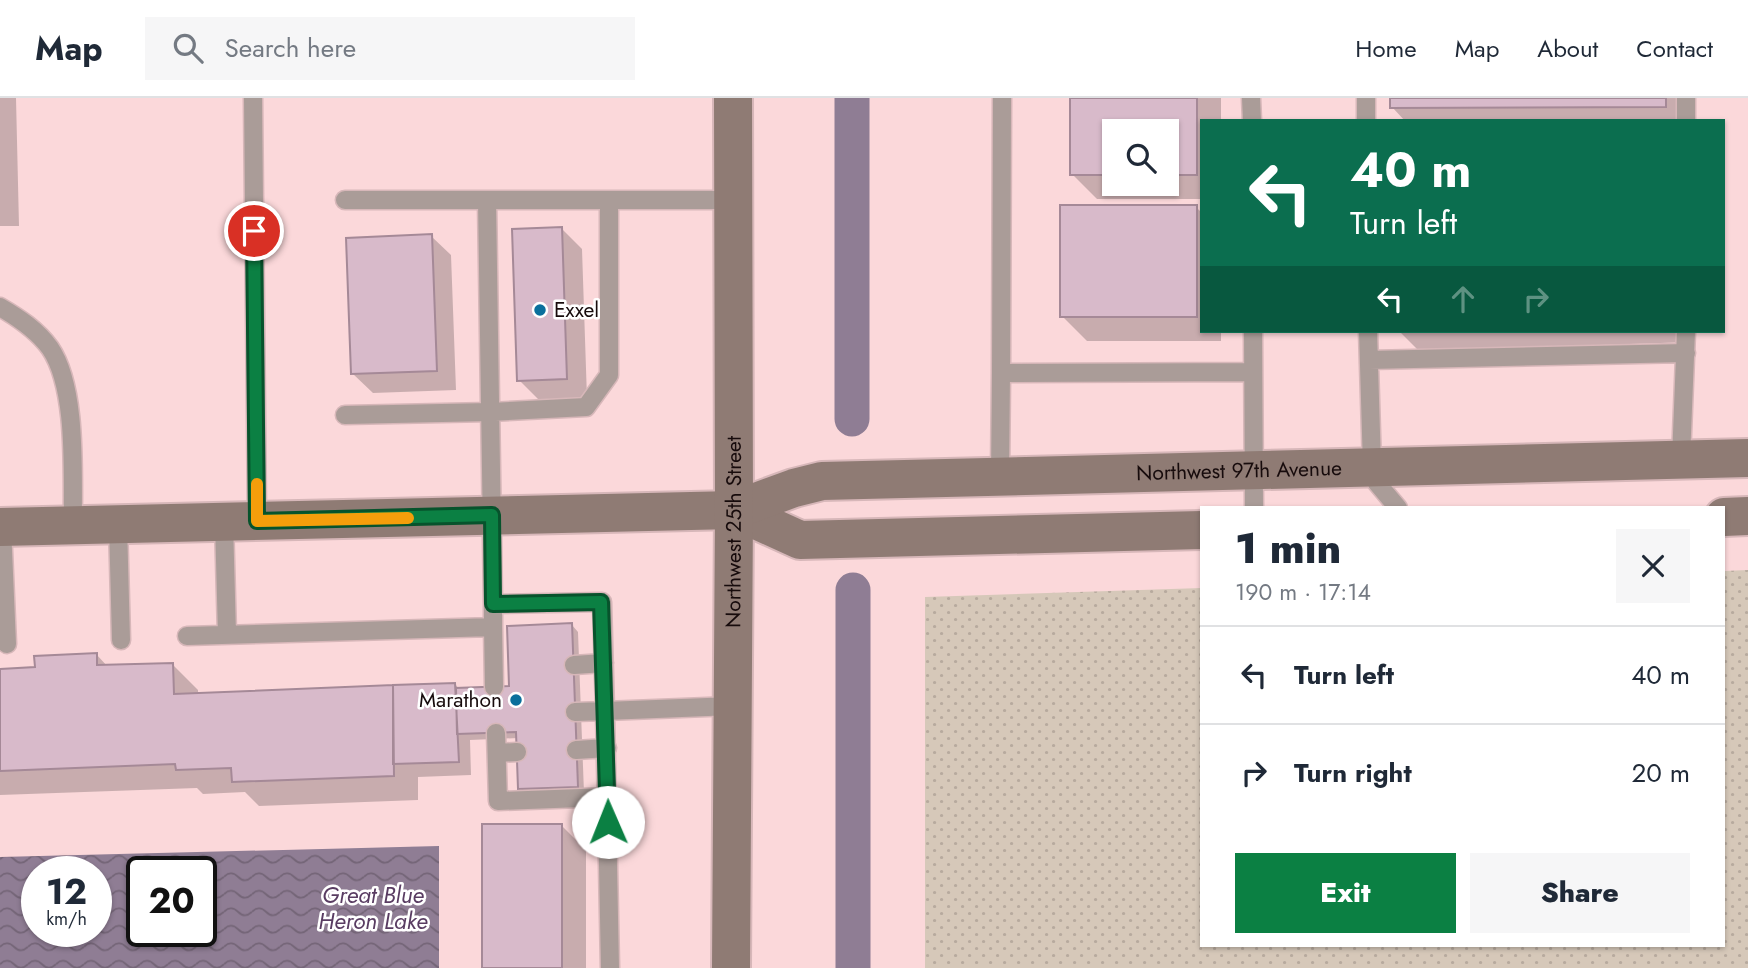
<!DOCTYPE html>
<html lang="en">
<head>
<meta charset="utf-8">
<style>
  body { margin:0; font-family:Jost,sans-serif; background:#f6f6f7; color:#1f2937; height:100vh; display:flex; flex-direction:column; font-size:26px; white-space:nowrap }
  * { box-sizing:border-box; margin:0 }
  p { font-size:23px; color:#747a83 }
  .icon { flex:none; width:38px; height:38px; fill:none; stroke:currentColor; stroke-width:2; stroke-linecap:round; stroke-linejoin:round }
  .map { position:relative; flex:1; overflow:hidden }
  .drawer { position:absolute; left:1200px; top:408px; width:525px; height:441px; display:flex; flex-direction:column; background:#fff; border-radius:0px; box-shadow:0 2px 5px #0004 }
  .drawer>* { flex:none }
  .banner { position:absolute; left:1200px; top:21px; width:525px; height:214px; border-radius:0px; box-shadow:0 2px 5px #0004; background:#0b6e4f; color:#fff; overflow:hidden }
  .controls { position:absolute; left:1102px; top:21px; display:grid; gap:14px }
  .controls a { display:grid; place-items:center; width:77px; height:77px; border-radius:0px; background:#fff; box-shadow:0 2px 5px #0004; font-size:35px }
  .speed { position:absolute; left:21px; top:758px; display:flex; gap:14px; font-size:35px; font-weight:700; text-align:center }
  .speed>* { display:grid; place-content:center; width:91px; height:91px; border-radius:50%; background:#fff; box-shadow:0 2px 5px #0004; line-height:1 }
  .speed small { font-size:18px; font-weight:400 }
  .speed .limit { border:4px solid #111; border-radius:10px; background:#fff; color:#111 }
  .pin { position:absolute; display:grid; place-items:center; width:60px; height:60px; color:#fff; margin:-30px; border:4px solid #fff; border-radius:50%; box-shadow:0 2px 7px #0007 }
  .me { position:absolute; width:77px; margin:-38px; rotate:359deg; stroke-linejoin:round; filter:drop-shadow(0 0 5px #0008) }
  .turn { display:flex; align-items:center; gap:24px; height:147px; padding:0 35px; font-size:32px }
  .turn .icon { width:91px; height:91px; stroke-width:2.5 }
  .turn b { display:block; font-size:49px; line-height:60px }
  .lanes { display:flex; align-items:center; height:66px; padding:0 35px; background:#0003; justify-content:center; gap:35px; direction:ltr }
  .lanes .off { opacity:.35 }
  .round { display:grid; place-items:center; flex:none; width:74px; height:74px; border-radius:0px; background:#f6f6f7 }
  .headline { display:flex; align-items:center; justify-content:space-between; height:119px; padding:0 35px }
  h1 { font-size:42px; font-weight:800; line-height:52px }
  .primary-button { display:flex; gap:14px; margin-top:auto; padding:14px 35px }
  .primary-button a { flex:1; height:80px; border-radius:0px; background:#0b8043; color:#fff; font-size:28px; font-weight:800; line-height:80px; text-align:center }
  .primary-button a+a { background:#f6f6f7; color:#1f2937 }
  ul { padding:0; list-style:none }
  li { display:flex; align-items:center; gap:21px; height:98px; padding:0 35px; border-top:2px solid #e0e1e3 }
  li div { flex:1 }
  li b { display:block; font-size:26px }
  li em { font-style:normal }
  header { display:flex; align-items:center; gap:42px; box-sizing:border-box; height:98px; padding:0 35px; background:#fff; border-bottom:2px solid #e0e1e3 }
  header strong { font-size:33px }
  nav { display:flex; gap:38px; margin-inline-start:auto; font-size:24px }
  .search { width:490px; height:63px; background:#f6f6f7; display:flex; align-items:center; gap:18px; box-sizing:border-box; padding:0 24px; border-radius:0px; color:#747a83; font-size:26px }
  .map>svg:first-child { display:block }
  .grass { fill:url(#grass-dots) }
  .water { fill:url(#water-waves); fill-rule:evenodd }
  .shadow { fill:#0003; fill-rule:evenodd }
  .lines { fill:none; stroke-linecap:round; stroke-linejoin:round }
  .canal { stroke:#8f7d94; stroke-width:35 }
  .building { fill:#d8baca; stroke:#a58997; stroke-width:2 }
  .lane-casing { stroke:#d7b7b9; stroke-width:21 }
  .secondary-casing { stroke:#d7b7b9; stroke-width:42 }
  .lane { stroke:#aa9c98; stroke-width:18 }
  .secondary { stroke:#8f7b74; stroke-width:38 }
  .route-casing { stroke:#07532c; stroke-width:18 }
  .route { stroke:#0b8043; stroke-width:12 }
  .slow { stroke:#f59e0b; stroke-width:12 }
  .poi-dot { fill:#0a6f9c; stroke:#fff; stroke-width:2.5 }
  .labels { text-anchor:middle; stroke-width:5; stroke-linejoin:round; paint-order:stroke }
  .poi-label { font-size:21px; fill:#170b0c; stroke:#fff; text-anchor:start }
  .street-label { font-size:21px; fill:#170b0c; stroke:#fff }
  .water-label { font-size:23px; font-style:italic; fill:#593c62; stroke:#fff }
</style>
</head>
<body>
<header>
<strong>Map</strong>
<div class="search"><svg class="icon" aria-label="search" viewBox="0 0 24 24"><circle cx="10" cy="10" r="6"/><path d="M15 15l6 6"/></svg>Search here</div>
<nav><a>Home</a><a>Map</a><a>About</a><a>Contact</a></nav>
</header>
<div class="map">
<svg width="1748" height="870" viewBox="0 0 1748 870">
  <defs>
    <pattern id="grass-dots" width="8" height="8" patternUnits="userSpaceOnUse" patternTransform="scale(1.75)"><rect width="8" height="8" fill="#d6c8b9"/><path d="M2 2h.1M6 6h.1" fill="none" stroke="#b7aa9e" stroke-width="1.8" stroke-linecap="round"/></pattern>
    <pattern id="water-waves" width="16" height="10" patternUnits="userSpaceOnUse" patternTransform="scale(1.75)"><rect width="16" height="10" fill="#8f7d94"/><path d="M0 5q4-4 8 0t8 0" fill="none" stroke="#746577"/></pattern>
  </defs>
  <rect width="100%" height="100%" fill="#fbd8da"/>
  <path class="grass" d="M 1748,472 L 1748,870 L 925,870 L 925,499 L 1202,490 L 1202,847 L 1724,847 L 1724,473 Z"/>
  <path class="water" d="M 439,748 L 439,870 L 0,870 L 0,759 ZM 37,774 L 96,774 L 96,833 L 37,833 ZM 142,774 L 201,774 L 201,833 L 142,833 Z"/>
  <path class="shadow" d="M 0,0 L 16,0 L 19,128 L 0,128 Z
    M 1072,0 L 1221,0 L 1221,23 L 1202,23 L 1202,101 L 1097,101 L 1072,76 ZM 1115,33 L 1167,33 L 1167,86 L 1115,86 Z
    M 1392,0 L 1691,0 L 1691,23 L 1405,23 L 1392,9 Z
    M 1196,109 L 1202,115 L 1202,233 L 1221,233 L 1221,243 L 1087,243 L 1062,218 Z
    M 562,131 L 582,151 L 587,300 L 539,302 L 519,282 Z
    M 431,138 L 451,157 L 456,292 L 373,295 L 353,276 Z
    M 1399,233 L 1691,233 L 1691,244 L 1419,253 Z
    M 572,527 L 578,534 L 584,695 L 527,697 L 520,690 L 518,640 L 470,642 L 471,677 L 418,679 L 418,702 L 259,708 L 245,694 L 203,696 L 197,690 L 0,697 L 0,573 L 37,571 L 97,557 L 108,569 L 173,567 L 198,592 L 198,597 L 455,586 L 460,592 L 511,590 Z
    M 561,727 L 586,752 L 586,870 L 484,870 Z"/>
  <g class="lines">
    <path class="canal" d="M 852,0 L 852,321
      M 853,492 L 853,870"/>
  </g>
  <path class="building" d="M 1070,0 L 1197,0 L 1197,77 L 1167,77 L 1167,33 L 1115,33 L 1115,77 L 1070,77 Z
    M 1390,0 L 1666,0 L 1666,9 L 1390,10 Z
    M 1060,107 L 1197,107 L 1197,219 L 1060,219 Z
    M 562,129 L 567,281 L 517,283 L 512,131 Z
    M 432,136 L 437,273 L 351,276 L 346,140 Z
    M 572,525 L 578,689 L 518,691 L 516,634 L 457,636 L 456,590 L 509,588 L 507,528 Z
    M 97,555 L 97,567 L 173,565 L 174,596 L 393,587 L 394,678 L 232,684 L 231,670 L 176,672 L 175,666 L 0,673 L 0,571 L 35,569 L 34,558 Z
    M 455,585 L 459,664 L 393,666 L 393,587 Z
    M 482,726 L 562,726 L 562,870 L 482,870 Z"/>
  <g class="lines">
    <g class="lane-casing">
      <path id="lane" d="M 253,0 L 257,423
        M 1002,0 L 1001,275 L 1253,274
        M 1251,0 L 1252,23
        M 1366,0 L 1366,23
        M 1686,0 L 1686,23
        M 345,102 L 733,102
        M 487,102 L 493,506 L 602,504 L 605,613 L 575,614
        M 0,209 C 19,220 37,232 50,250 C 78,291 72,378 73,427
        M 1253,233 L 1254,410
        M 1368,233 L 1372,369 L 1377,385 L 1398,410
        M 1369,262 L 1686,255
        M 345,317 L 490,314 L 586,309 L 609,277 L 609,102
        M 1681,361 L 1686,233
        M 1000,378 L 1001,275
        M 224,424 L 227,537
        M 118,426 L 121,542
        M 2,429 L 7,546
        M 493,529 L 494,589
        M 187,538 L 493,529 L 493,506
        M 574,567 L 604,565
        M 496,635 L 498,703 L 608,699
        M 576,652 L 607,650
        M 497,655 L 517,654
        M 610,870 L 605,613 L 733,608"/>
    </g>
    <g class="secondary-casing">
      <g id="secondary">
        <path d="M 734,412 L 800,442 L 1202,432"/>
        <path d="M 1724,419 L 1748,418"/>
        <path id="s1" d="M 0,429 L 734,412 L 794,390 L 822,383 L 1748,360"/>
        <path id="s2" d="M 731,870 L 734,412 L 733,0"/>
      </g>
    </g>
    <use href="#lane" class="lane"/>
    <use href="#secondary" class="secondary"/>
  </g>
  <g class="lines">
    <g class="route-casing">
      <path id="route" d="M 254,133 L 257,423 L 492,417 L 493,506 L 601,504 L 608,724"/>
    </g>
    <use href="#route" class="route"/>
    <path class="slow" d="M 257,386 L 257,423 L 408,420"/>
  </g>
  <g class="poi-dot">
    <circle cx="540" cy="212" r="7"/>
    <circle cx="516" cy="602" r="7"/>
  </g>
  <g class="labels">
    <g class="poi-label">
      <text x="554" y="219">Exxel</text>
      <text x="502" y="609" text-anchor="end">Marathon</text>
    </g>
    <g class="street-label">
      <text dy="7" stroke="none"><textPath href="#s1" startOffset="1244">Northwest 97th Avenue</textPath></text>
      <text dy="7" stroke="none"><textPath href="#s2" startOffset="436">Northwest 25th Street</textPath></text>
    </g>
    <g class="water-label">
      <text x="373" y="805">Great Blue<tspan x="373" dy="26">Heron Lake</tspan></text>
    </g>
  </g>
</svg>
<div class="controls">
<a><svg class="icon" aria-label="search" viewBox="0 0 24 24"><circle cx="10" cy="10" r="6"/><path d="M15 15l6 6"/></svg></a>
</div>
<div class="speed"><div>12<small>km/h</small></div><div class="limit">20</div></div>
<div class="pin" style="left:254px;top:133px;background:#d93025"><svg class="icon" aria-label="arrive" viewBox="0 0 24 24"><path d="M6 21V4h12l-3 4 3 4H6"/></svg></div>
<svg class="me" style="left:608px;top:724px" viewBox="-20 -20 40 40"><circle r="19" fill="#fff"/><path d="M0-13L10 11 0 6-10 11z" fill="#0b8043"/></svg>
<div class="banner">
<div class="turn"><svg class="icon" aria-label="left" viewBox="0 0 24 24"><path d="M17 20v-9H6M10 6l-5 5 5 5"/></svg><div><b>40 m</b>Turn left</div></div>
<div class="lanes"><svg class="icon" aria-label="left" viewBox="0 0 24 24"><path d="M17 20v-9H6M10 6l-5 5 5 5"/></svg><svg class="icon off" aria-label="ahead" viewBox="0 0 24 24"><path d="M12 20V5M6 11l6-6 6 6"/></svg><svg class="icon off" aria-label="right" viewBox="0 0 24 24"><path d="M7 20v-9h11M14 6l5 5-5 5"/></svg></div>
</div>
<section class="drawer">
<div class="headline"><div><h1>1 min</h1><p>190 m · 17:14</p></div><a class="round"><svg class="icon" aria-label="close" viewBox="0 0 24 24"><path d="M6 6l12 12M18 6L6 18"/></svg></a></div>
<ul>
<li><svg class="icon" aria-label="left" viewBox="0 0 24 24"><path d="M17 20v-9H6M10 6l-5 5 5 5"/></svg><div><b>Turn left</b></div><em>40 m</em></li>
<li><svg class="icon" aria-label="right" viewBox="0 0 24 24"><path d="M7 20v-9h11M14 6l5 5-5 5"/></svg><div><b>Turn right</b></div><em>20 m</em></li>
</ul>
<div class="primary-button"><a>Exit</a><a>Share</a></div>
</section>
</div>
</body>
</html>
